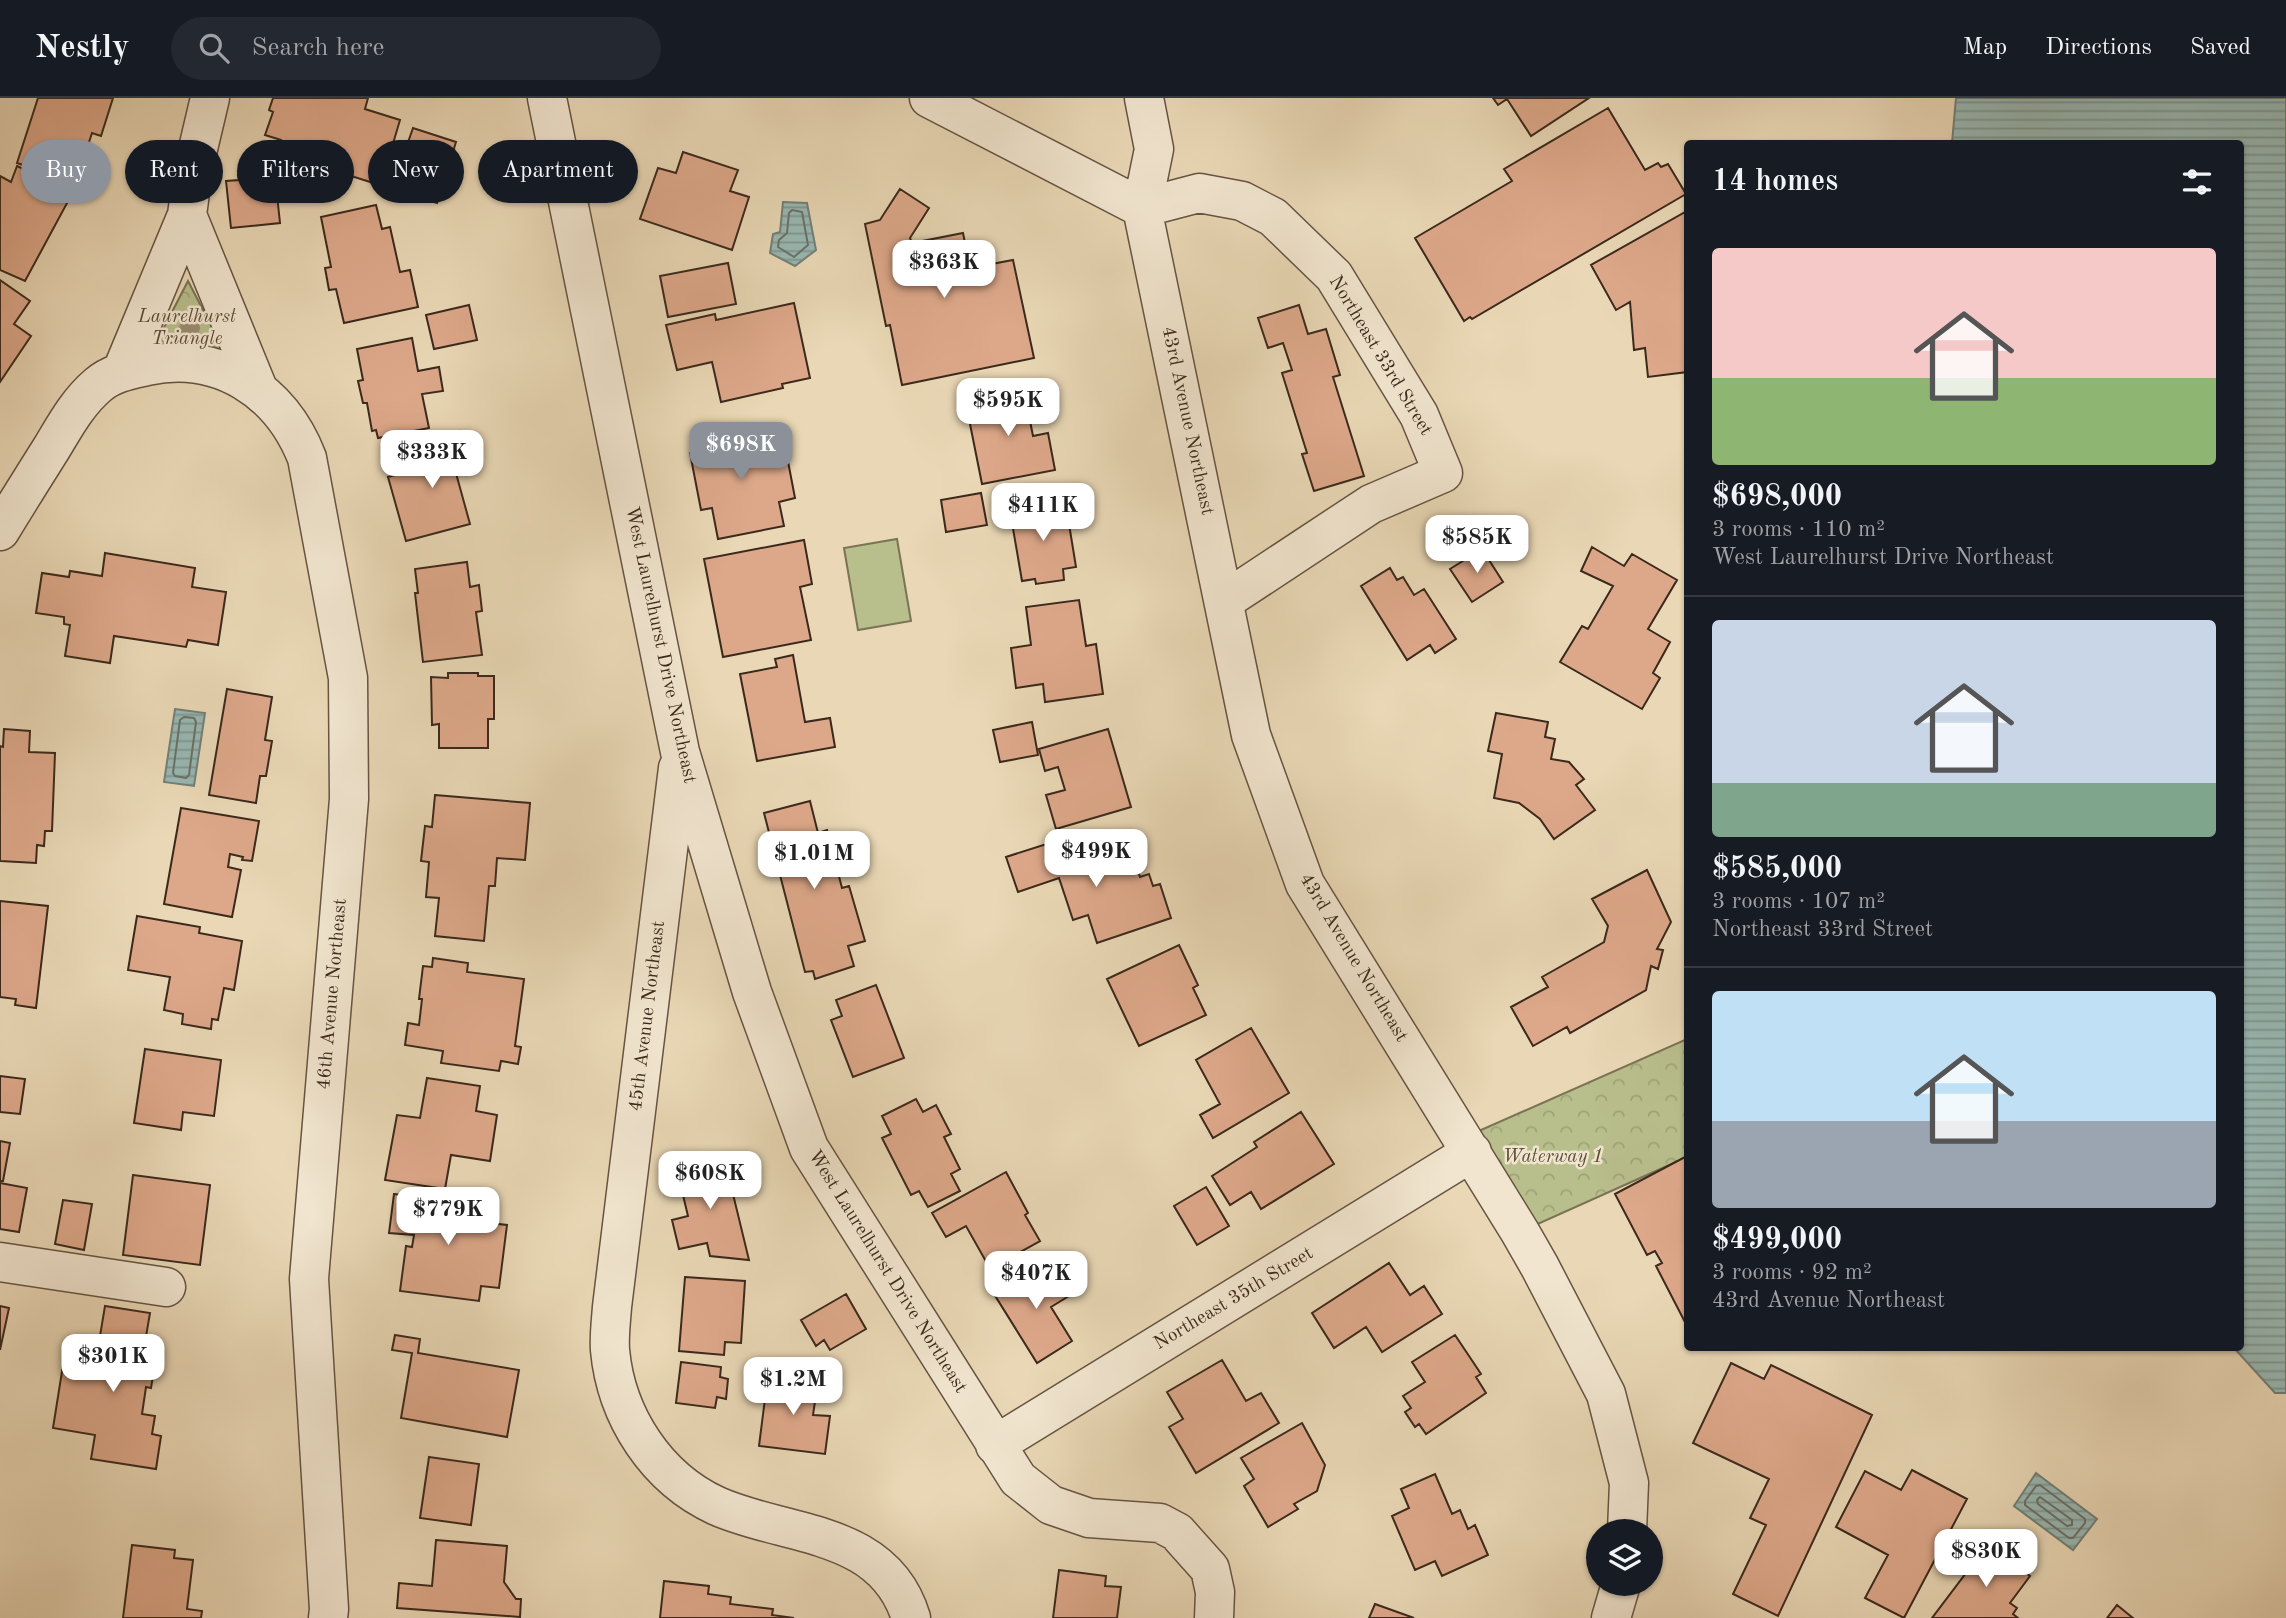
<!DOCTYPE html>
<html lang="en">
<head>
<meta charset="utf-8">
<style>
	body { margin:0; font-family:"Old Standard TT",serif; background:#242831; color:#f1f3f6; height:100vh; display:flex; flex-direction:column; font-size:26px; white-space:nowrap }
	* { box-sizing:border-box; margin:0 }
	p { font-size:23px; color:#9ea1a6 }
	.icon { flex:none; width:38px; height:38px; fill:none; stroke:currentColor; stroke-width:2; stroke-linecap:round; stroke-linejoin:round }
	.map { position:relative; flex:1; overflow:hidden }
	.side { position:absolute; left:1684px; top:42px; width:560px; height:1211px; display:flex; flex-direction:column; background:#171b24; border-radius:7px; box-shadow:0 2px 5px #0004 }
	.side>* { flex:none }
	.guide { position:absolute; left:21px; top:42px; width:665px; height:63px; display:flex; gap:14px }
	.buttons { position:absolute; left:1586px; top:1421px; display:grid; gap:14px }
	.buttons a { display:grid; place-items:center; width:77px; height:77px; border-radius:50%; background:#171b24; box-shadow:0 2px 5px #0004; font-size:35px }
	.price { position:absolute; translate:-50% -60px; padding:0 16px; border-radius:14px; background:#fff; color:#222; font-size:23px; line-height:46px; filter:drop-shadow(0 2px 4px #0008) }
	.price::after { content:''; position:absolute; left:50%; top:42px; width:21px; height:16px; margin-left:-10px; background:inherit; clip-path:polygon(0 0,100% 0,50% 100%) }
	.price.on { background:#8c9099; color:#fff }
	ul { padding:0; list-style:none }
	li { display:grid; align-content:center; gap:14px; height:371px; padding:0 28px }
	li+li { border-top:2px solid #363941 }
	li span { display:grid; place-items:center; height:217px; border-radius:7px; color:#555 }
	li>.icon { margin-inline-start:auto }
	span .icon { width:126px; height:126px; fill:#fffc; stroke-width:1 }
	li b { font-size:30px }
	h2 { display:flex; justify-content:space-between; align-items:center; height:84px; padding:0 28px; font-size:30px }
	.pill { padding:0 24px; border-radius:32px; background:#171b24; box-shadow:0 2px 5px #0004; font-size:24px; line-height:63px }
	.pill.on { background:#8c9099; color:#fff }
	header { display:flex; align-items:center; gap:42px; box-sizing:border-box; height:98px; padding:0 35px; background:#171b24; border-bottom:2px solid #363941 }
	header strong { font-size:33px }
	nav { display:flex; gap:38px; margin-inline-start:auto; font-size:24px }
	.search { width:490px; height:63px; background:#242831; display:flex; align-items:center; gap:18px; box-sizing:border-box; padding:0 24px; border-radius:38px; color:#9ea1a6; font-size:26px }
	.map>svg:first-child { display:block }
</style>
</head>
<body>
<header>
<strong>Nestly</strong>
<div class="search"><svg class="icon" aria-label="search" viewBox="0 0 24 24"><circle cx="10" cy="10" r="6"/><path d="M15 15l6 6"/></svg>Search here</div>
<nav><a>Map</a><a>Directions</a><a>Saved</a></nav>
</header>
<div class="map">
<svg width="2286" height="1520" viewBox="0 0 2286 1520">
	<defs>
		<pattern id="park-crowns" width="20" height="18" patternUnits="userSpaceOnUse" patternTransform="scale(1.75)"><rect width="20" height="18" fill="#b8be8c"/><path d="M2 6a3 3 0 1 1 6 0M12 15a3 3 0 1 1 6 0" fill="none" stroke="#9fa378"/></pattern>
		<pattern id="water-rules" width="6" height="5" patternUnits="userSpaceOnUse" patternTransform="scale(1.75)"><rect width="6" height="5" fill="#98b8b3"/><path d="M0 2.5h6" fill="none" stroke="#7d9691"/></pattern>
	</defs>
	<rect width="100%" height="100%" fill="#e9d7b5"/>
	<filter id="stains"><feTurbulence type="fractalNoise" baseFrequency=".00286" numOctaves="4"/><feColorMatrix values="0 0 0 0 .2 0 0 0 0 .09 0 0 0 0 .02 0 0 0 .5 -.17"/></filter>
	<radialGradient id="worn" r=".72"><stop offset=".6" stop-color="#630" stop-opacity="0"/><stop offset="1" stop-color="#630" stop-opacity=".3"/></radialGradient>
	<path fill="#b8be8c" stroke="#7a7454" stroke-width="2" d="M897,441L911,523L858,532L844,450Z"/>
	<path fill="url(#park-crowns)" stroke="#7a7454" stroke-width="2" d="M188,183L226,256L155,247Z
		M1687,941V1059L1520,1134L1463,1040Z"/>
	<path fill="url(#water-rules)" stroke="#737f77" stroke-width="2" d="M1956,0H2286V1295H2275L2234,1250H2240V46L1952,45Z
		M783,104L807,105L816,152L795,168L770,155L773,136L780,134Z
		M175,611L205,615L194,688L164,684Z
		M2036,1375L2097,1421L2073,1452L2014,1408Z"/>
	<g fill="none" stroke-linecap="round" stroke-linejoin="round">
		<path stroke="#6a7068" stroke-width="2" d="M792,112L802,114L808,147L794,159L778,149L779,142L787,135L789,115Z
			M184,619L194,620L196,624L189,677L186,680L175,678L173,675L180,622Z
			M2040,1387L2085,1421V1425L2073,1440H2069L2025,1407V1403L2036,1388Z
			M2040,1399L2072,1422V1427L2067,1428L2038,1406L2037,1402Z"/>
	</g>
	<path fill="#dda88a" stroke="#3b291c" stroke-width="2" d="M38,0H113L101,38L92,35L76,84L17,65Z
		M273,0H368L365,11L400,22L392,49L405,53L413,30L456,44L437,105L278,55L281,42L265,37L273,14L269,12Z
		M1493,0H1589L1531,38L1507,1L1498,7Z
		M1608,10L1645,72L1658,65L1661,69L1668,66L1686,96L1472,221L1470,219L1464,223L1415,140L1512,83L1504,71Z
		M683,54L738,72L730,93L749,99L732,152L640,121L658,70L676,75Z
		M17,68L73,94L25,183L0,172V78L11,84Z
		M263,74V79L275,78L280,125L231,130L226,83L239,82L238,77Z
		M900,91L929,110L910,140L912,145L963,135L970,170L1013,162L1034,260L902,287L890,227L886,228L865,126L880,122Z
		M376,107L382,131L390,129L400,174L410,172L418,209L344,225L336,191L329,192L325,170L331,169L321,119Z
		M1687,113V274L1648,279L1645,250L1634,252L1630,204L1616,212L1591,167Z
		M728,165L736,206L668,219L660,178Z
		M0,182L30,203L14,226L31,238L0,284Z
		M794,205L810,280L782,286L783,290L721,304L712,264L677,272L666,227L715,216L716,222Z
		M469,207L477,242L434,251L426,217Z
		M1299,207L1308,236L1326,231L1340,277L1333,279L1364,378L1314,393L1302,356L1307,355L1282,275L1292,272L1283,245L1268,250L1258,220Z
		M412,240L418,273L439,269L443,293L422,296L429,330L378,340L376,332L372,333L367,305H363L358,283L363,282L357,251Z
		M1023,287L1033,338L1048,335L1055,372L982,386L967,311L990,307L988,293Z
		M758,327L763,357L786,353L795,400L779,404L784,428L718,441L712,410L701,412L690,355L700,353L697,338Z
		M460,333L468,363L454,368L470,426L406,443L388,379L425,369L418,344Z
		M981,395L987,427L946,434L941,402Z
		M1061,404L1065,427L1069,426L1076,469L1063,471L1064,482L1036,486L1035,481L1022,483L1010,413Z
		M804,442L812,486L800,489L811,542L723,559L704,461Z
		M1592,449L1624,468L1632,456L1677,482L1648,531L1670,544L1653,575L1660,580L1642,611L1560,564L1582,528L1588,531L1613,488L1581,473Z
		M1482,451L1503,484L1472,504L1450,471Z
		M105,455L195,470L192,489L226,494L218,547L188,542L186,549L114,538L110,565L65,558L70,527L64,526V519L36,515L42,475L69,479L70,473L102,478Z
		M467,464L470,489L479,487L482,513L476,514L482,557L423,564L415,495H418L415,471Z
		M1390,470L1397,482L1403,479L1414,497L1424,491L1456,541L1435,555L1430,547L1407,562L1361,488Z
		M1079,502L1086,548L1096,546L1103,596L1045,604L1043,586L1016,590L1011,550L1031,547L1026,509Z
		M793,557L805,624L830,620L835,649L757,663L740,576L777,569L775,561Z
		M448,575H478V578H494V621H488V650H439V626L432,627L431,579L448,580Z
		M227,591L272,599L265,642L272,643L266,678H260L256,705L209,697Z
		M1496,615L1548,624L1545,639L1555,641L1551,661L1569,664L1584,681L1576,687L1595,712L1554,741L1540,721L1519,705L1494,700L1502,656L1488,653Z
		M1032,624L1038,657L1000,664L993,632Z
		M4,631L30,633L29,654L55,655L52,733H45L44,748L37,747L36,765L0,763V648L3,649Z
		M1108,631L1131,709L1056,731L1046,697L1065,692L1058,669L1045,673L1039,651Z
		M435,697L530,705L525,762L497,760L495,788H489L484,843L435,838L439,800L426,799L429,764L421,763L425,728L432,729Z
		M810,703L818,735L827,732L842,790L849,788L865,843L848,848L854,868L815,881L813,873L805,874L764,715Z
		M181,710L259,723L252,763L242,762L243,759L230,756L228,769L241,772L232,819L164,806Z
		M1056,743L1065,770L1130,749L1140,779L1149,776L1153,788L1160,786L1171,820L1097,845L1088,817L1073,822L1059,780L1018,794L1006,759Z
		M1647,772L1671,824L1657,851L1663,852L1658,871L1651,868L1646,892L1570,935L1567,929L1533,948L1511,909L1548,889L1542,879L1604,844L1608,828L1592,801Z
		M0,803L48,808L36,910L15,907L16,901L0,899Z
		M137,818L200,829L199,835L242,843L234,892L224,890L218,922L212,921L211,931L182,926L183,916L164,912L170,879L128,872Z
		M1179,847L1198,887L1193,890L1206,917L1139,948L1107,881Z
		M433,860L468,865L467,874L524,881L515,948L521,949L518,966L501,963L499,973L441,965L443,953L405,947L408,925L419,927L422,901H419L423,868L432,869Z
		M876,887L904,960L853,979L831,922L842,918L836,902Z
		M1251,930L1289,995L1213,1040L1200,1017L1220,1006L1196,962Z
		M145,951L221,962L214,1018L183,1014L181,1032L134,1025Z
		M0,978L25,981L20,1016L0,1014Z
		M427,980L480,988L476,1013L497,1017L490,1063L451,1057L445,1091L385,1082L397,1017L420,1020Z
		M916,1001L923,1014L936,1007L951,1036L944,1039L960,1071L951,1076L960,1093L928,1109L919,1093L911,1097L882,1040L891,1036L882,1018Z
		M1301,1014L1334,1066L1261,1111L1251,1094L1230,1107L1212,1078L1257,1049L1254,1044Z
		M0,1043L10,1045L3,1083H0Z
		M1687,1058V1228L1656,1168L1662,1165L1655,1153L1647,1157L1615,1096Z
		M724,1059L749,1162L710,1158L707,1145L679,1151L672,1122L688,1118L676,1068Z
		M1006,1074L1028,1115L1025,1117L1040,1143L1004,1163L1001,1160L988,1167L966,1128L946,1139L932,1115Z
		M133,1077L210,1087L200,1167L123,1157Z
		M0,1085L27,1090L19,1134L0,1131Z
		M1206,1089L1229,1128L1197,1147L1174,1108Z
		M394,1096L478,1106L482,1114L481,1124L507,1127L499,1190L481,1188L479,1203L400,1193L406,1148L412,1149L414,1137L389,1135Z
		M63,1102L92,1106L84,1152L55,1146Z
		M1046,1163L1069,1198L1051,1209L1072,1243L1037,1265L994,1196Z
		M1389,1165L1410,1197L1424,1188L1442,1216L1382,1254L1366,1229L1334,1250L1312,1215Z
		M685,1179L745,1183L741,1245L725,1244L724,1257L679,1253Z
		M846,1196L866,1231L830,1252L824,1242L816,1248L801,1222Z
		M0,1208L9,1210L0,1252Z
		M105,1208L150,1215L143,1256L156,1259L151,1290L146,1289L142,1316L155,1318L152,1336L161,1338L156,1371L91,1361L95,1337L53,1330L64,1261L88,1265L86,1274L103,1277L105,1264L96,1262Z
		M395,1237L420,1241L418,1255L519,1272L507,1339L401,1320L412,1255L392,1252Z
		M1455,1237L1481,1276L1476,1279L1486,1295L1426,1336L1419,1326L1415,1329L1405,1314L1411,1310L1403,1298L1425,1284L1412,1264Z
		M1222,1262L1246,1303L1261,1295L1279,1325L1196,1375L1169,1329L1183,1321L1167,1294Z
		M681,1264L721,1269L720,1279L728,1281L726,1301L717,1299L715,1310L676,1305Z
		M1731,1265L1764,1281L1771,1267L1872,1317L1778,1518L1733,1496L1766,1427L1750,1420L1769,1381L1693,1345Z
		M768,1277L818,1283L813,1317L830,1318L825,1356L759,1348Z
		M1302,1325L1325,1367L1317,1393L1294,1406L1298,1411L1268,1429L1244,1388L1254,1381L1241,1360Z
		M429,1359L479,1366L471,1427L420,1420Z
		M1912,1372L1967,1401L1904,1520L1865,1500L1888,1457L1836,1429L1865,1373L1901,1392Z
		M1435,1376L1452,1416L1460,1412L1468,1431L1475,1427L1488,1457L1442,1478L1435,1463L1415,1472L1392,1418L1409,1410L1401,1391Z
		M436,1442L507,1448L504,1484L516,1501H521L520,1519L397,1510L399,1485L432,1488Z
		M1988,1446L2030,1478L2010,1505L2017,1510L2013,1516L2018,1520H1932Z
		M132,1447L175,1452L174,1460L193,1462L187,1511L202,1513L201,1520H123Z
		M1059,1472L1106,1478L1105,1488L1121,1489L1117,1520H1053Z
		M664,1483L709,1488L708,1496L731,1499L730,1506L773,1511L772,1517L794,1520H660Z
		M1375,1506L1414,1520H1369Z
		M2117,1507L2133,1520H2107Z"/>
	<g fill="none" stroke-linecap="round" stroke-linejoin="round">
		<defs>
			<path id="minor" d="M547,0L680,654L752,894L809,1050L1018,1381L1051,1407L1089,1420L1160,1425L1177,1434L1210,1471L1215,1494L1214,1520
				M929,0L1142,110L1199,95L1242,103L1273,119L1334,178L1419,317L1443,375L1371,406L1224,503
				M1144,0L1154,51L1142,110L1251,637L1305,786L1520,1134L1540,1169L1606,1296L1629,1385L1627,1433
				M187,117L258,291
				M122,273L187,117L193,72L210,0
				M0,433C17,405 34,378 51,351C65,328 77,305 98,287C112,275 129,272 147,268C219,252 281,293 307,360L348,580L349,701L309,1181L329,1511L328,1520
				M678,670L612,1209C611,1223 609,1238 610,1252C616,1318 656,1380 717,1408C787,1439 884,1431 911,1520
				M0,1164L166,1189
				M995,1347L1472,1054
				M1611,1520L1621,1486"/>
		</defs>
		<use href="#minor" stroke="#665442" stroke-width="41"/>
		<use href="#minor" stroke="#f1e5cf" stroke-width="38"/>
	</g>
	<circle fill="#9a8c70" cx="190" cy="230" r="10"/>
	<g text-anchor="middle" dominant-baseline="central" stroke-width="5" stroke-linejoin="round" paint-order="stroke">
		<g font-size="19" font-style="italic" fill="#5a4e38" stroke="#f1e5cf">
			<text x="187" y="219">Laurelhurst<tspan x="187" dy="22">Triangle</tspan></text>
			<text x="1553" y="1059">Waterway 1</text>
		</g>
		<g font-size="19" fill="#3b291c" stroke="#f1e5cf">
			<text transform="translate(1380 258) rotate(59)">Northeast 33rd Street</text>
			<text transform="translate(1187 323) rotate(78)">43rd Avenue Northeast</text>
			<text transform="translate(660 547) rotate(78)">West Laurelhurst Drive Northeast</text>
			<text transform="translate(1353 860) rotate(59)">43rd Avenue Northeast</text>
			<text transform="translate(333 896) rotate(-85)">46th Avenue Northeast</text>
			<text transform="translate(648 918) rotate(-83)">45th Avenue Northeast</text>
			<text transform="translate(887 1174) rotate(58)">West Laurelhurst Drive Northeast</text>
			<text transform="translate(1234 1201) rotate(-31)">Northeast 35th Street</text>
		</g>
	</g>
	<rect width="100%" height="100%" filter="url(#stains)"/>
	<rect width="100%" height="100%" fill="url(#worn)"/>
</svg>
<div class="buttons">
<a><svg class="icon" aria-label="layers" viewBox="0 0 24 24"><path d="M12 4l9 5-9 5-9-5zM3 14l9 5 9-5"/></svg></a>
</div>
<b class="price" style="left:944px;top:202px">$363K</b>
<b class="price" style="left:1008px;top:340px">$595K</b>
<b class="price on" style="left:741px;top:384px">$698K</b>
<b class="price" style="left:432px;top:392px">$333K</b>
<b class="price" style="left:1043px;top:445px">$411K</b>
<b class="price" style="left:1477px;top:477px">$585K</b>
<b class="price" style="left:1096px;top:791px">$499K</b>
<b class="price" style="left:814px;top:793px">$1.01M</b>
<b class="price" style="left:710px;top:1113px">$608K</b>
<b class="price" style="left:448px;top:1149px">$779K</b>
<b class="price" style="left:1036px;top:1213px">$407K</b>
<b class="price" style="left:113px;top:1296px">$301K</b>
<b class="price" style="left:793px;top:1319px">$1.2M</b>
<b class="price" style="left:1986px;top:1491px">$830K</b>
<div class="guide">
<a class="pill on">Buy</a>
<a class="pill">Rent</a>
<a class="pill">Filters</a>
<a class="pill">New</a>
<a class="pill">Apartment</a>
</div>
<section class="side">
<h2>14 homes<svg class="icon" aria-label="filters" viewBox="0 0 24 24"><path d="M4 7h16M4 17h16"/><circle cx="9" cy="7" r="2"/><circle cx="15" cy="17" r="2"/></svg></h2>
<ul>
<li><span style="background:linear-gradient(#f6c9c9 60%,#8fb573 0)"><svg class="icon" aria-label="home" viewBox="0 0 24 24"><path d="M3 11l9-7 9 7M6 9v11h12V9"/></svg></span><div><b>$698,000</b><p>3 rooms · 110 m²</p><p>West Laurelhurst Drive Northeast</p></div></li>
<li><span style="background:linear-gradient(#c9d6e8 75%,#7fa58c 0)"><svg class="icon" aria-label="home" viewBox="0 0 24 24"><path d="M3 11l9-7 9 7M6 9v11h12V9"/></svg></span><div><b>$585,000</b><p>3 rooms · 107 m²</p><p>Northeast 33rd Street</p></div></li>
<li><span style="background:linear-gradient(#bfe0f5 60%,#9aa5b1 0)"><svg class="icon" aria-label="home" viewBox="0 0 24 24"><path d="M3 11l9-7 9 7M6 9v11h12V9"/></svg></span><div><b>$499,000</b><p>3 rooms · 92 m²</p><p>43rd Avenue Northeast</p></div></li>
</ul>
</section>
</div>
</body>
</html>
